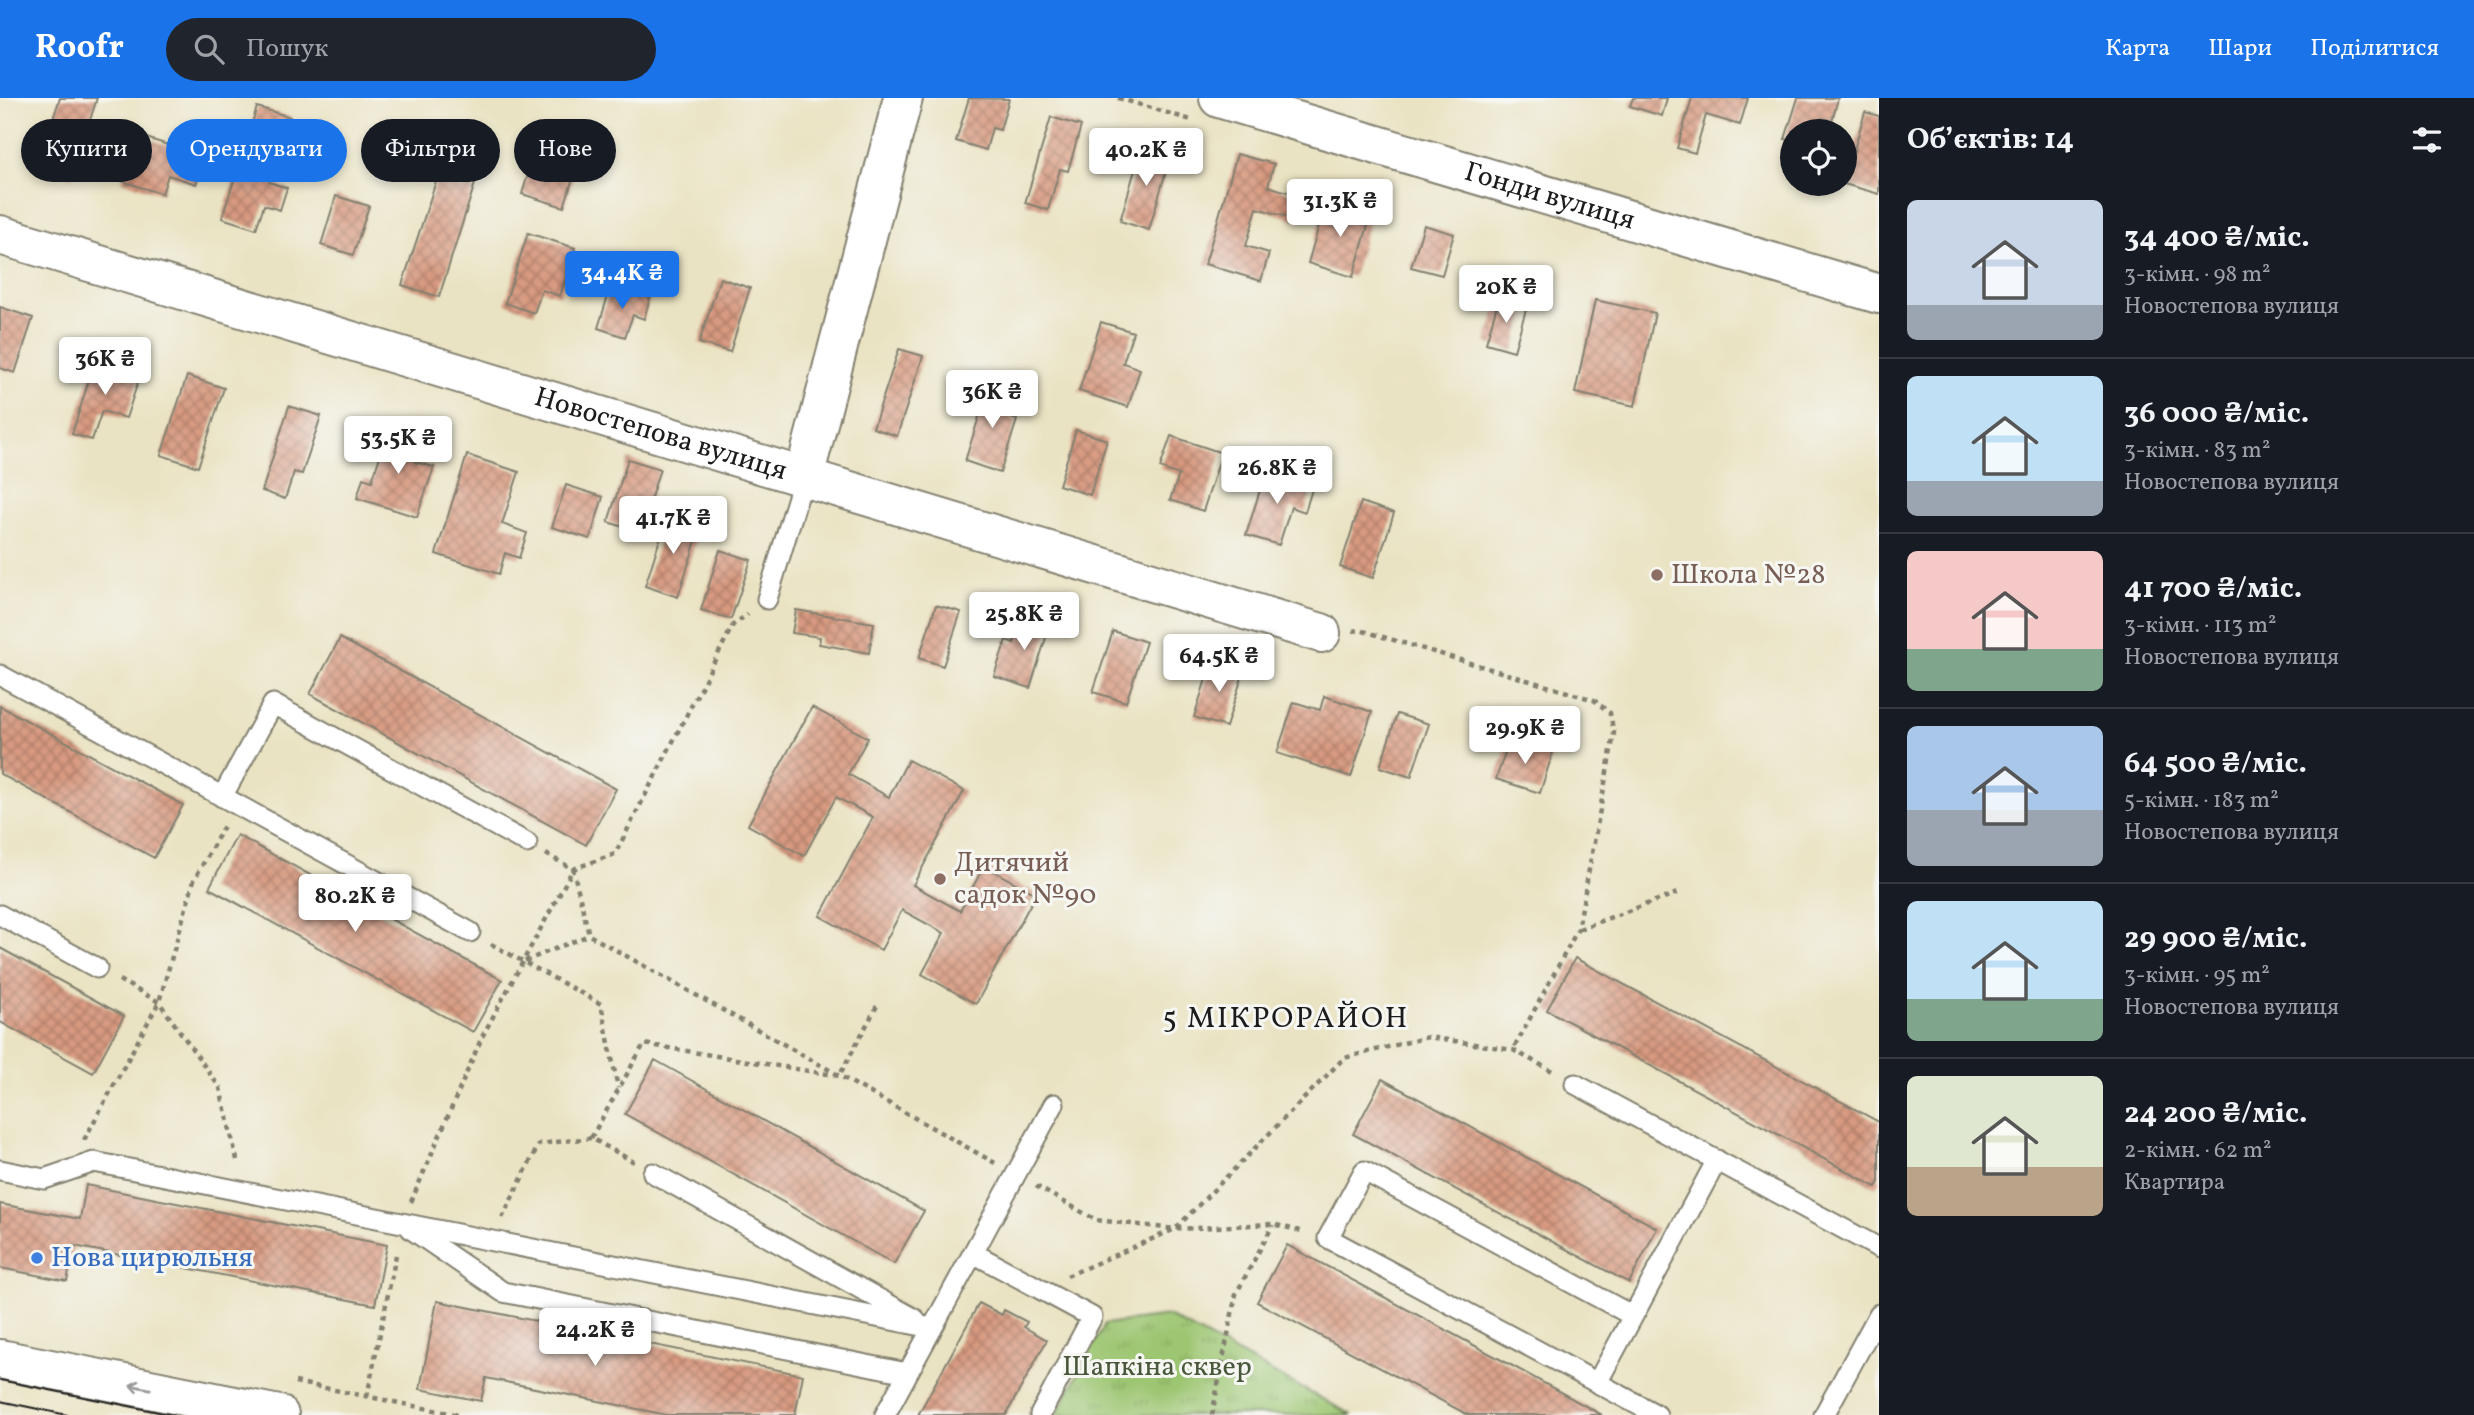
<!DOCTYPE html>
<html lang="uk">
<head>
<meta charset="utf-8">
<style>
	body { margin:0; font-family:Vollkorn,serif; background:#20242c; color:#f1f3f6; height:100vh; display:flex; flex-direction:column; font-size:26px; white-space:nowrap }
	* { box-sizing:border-box; margin:0 }
	p { font-size:23px; color:#9ea1a6 }
	.icon { flex:none; width:38px; height:38px; fill:none; stroke:currentColor; stroke-width:2; stroke-linecap:round; stroke-linejoin:round }
	.map { position:relative; flex:1; overflow:hidden }
	.sheet { display:flex; flex-direction:column; background:#171b24; width:595px }
	.sheet>* { flex:none }
	.banner { position:absolute; left:21px; top:21px; width:665px; height:63px; display:flex; gap:14px }
	.controls { position:absolute; left:1780px; top:21px; display:grid; gap:14px }
	.controls a { display:grid; place-items:center; width:77px; height:77px; border-radius:50%; background:#171b24; box-shadow:0 4px 10px #0003; font-size:35px }
	.price { position:absolute; translate:-50% -60px; padding:0 16px; border-radius:7px; background:#fff; color:#222; font-size:23px; line-height:46px; filter:drop-shadow(0 2px 4px #0008) }
	.price::after { content:''; position:absolute; left:50%; top:42px; width:21px; height:16px; margin-left:-10px; background:inherit; clip-path:polygon(0 0,100% 0,50% 100%) }
	.price.current { background:#1a73e8; color:#fff }
	ul { padding:0; list-style:none }
	li { display:flex; align-items:center; gap:21px; height:175px; padding:0 28px }
	li+li { border-top:2px solid #363941 }
	li span { display:grid; place-items:center; flex:none; width:196px; height:140px; border-radius:10px; color:#555 }
	li>.icon { margin-inline-start:auto }
	span .icon { width:84px; height:84px; fill:#fffc; stroke-width:1 }
	li b { font-size:30px }
	h2 { display:flex; justify-content:space-between; align-items:center; height:84px; padding:0 28px; font-size:30px }
	.pill { padding:0 24px; border-radius:32px; background:#171b24; box-shadow:0 4px 10px #0003; font-size:24px; line-height:63px }
	.pill.current { background:#1a73e8; color:#fff }
	header { display:flex; align-items:center; gap:42px; box-sizing:border-box; height:98px; padding:0 35px; background:#1a73e8; color:#fff }
	header strong { font-size:33px }
	nav { display:flex; gap:38px; margin-inline-start:auto; font-size:24px }
	.search { width:490px; height:63px; background:#20242c; display:flex; align-items:center; gap:18px; box-sizing:border-box; padding:0 24px; border-radius:38px; color:#9ea1a6; font-size:26px }
	main { display:flex; flex:1; min-height:0 }
	.map>svg:first-child { display:block }
</style>
</head>
<body>
<header>
<strong>Roofr</strong>
<div class="search"><svg class="icon" aria-label="search" viewBox="0 0 24 24"><circle cx="10" cy="10" r="6"/><path d="M15 15l6 6"/></svg>Пошук</div>
<nav><a>Карта</a><a>Шари</a><a>Поділитися</a></nav>
</header>
<main>
<div class="map">
<svg width="1879" height="1317" viewBox="0 0 1879 1317">
	<defs>
		<pattern id="park-tufts" width="24" height="20" patternUnits="userSpaceOnUse" patternTransform="scale(1.75)"><rect width="24" height="20" fill="#9dc672"/><path d="M3 7l-1-3M5 7V3M7 7l1-3M15 17l-1-3M17 17v-4M19 17l1-3" fill="none" stroke="#87aa62"/></pattern>
		<pattern id="building-cross-hatch" width="8" height="8" patternUnits="userSpaceOnUse" patternTransform="scale(1.75)"><rect width="8" height="8" fill="#d89a80"/><path d="M0 0l8 8M0 8l8-8" fill="none" stroke="#ae7d68"/></pattern>
	</defs>
	<rect width="100%" height="100%" fill="#f6f6f2"/>
	<filter id="ink" filterUnits="userSpaceOnUse"><feTurbulence type="fractalNoise" baseFrequency=".0143" numOctaves="2"/><feDisplacementMap in="SourceGraphic" scale="14" xChannelSelector="R" yChannelSelector="G"/><feConvolveMatrix kernelMatrix="1 2 1 2 8 2 1 2 1" color-interpolation-filters="sRGB"/></filter>
	<filter id="wash" filterUnits="userSpaceOnUse"><feTurbulence type="fractalNoise" baseFrequency=".00686" numOctaves="4" result="noise"/><feDisplacementMap in="SourceGraphic" scale="28" xChannelSelector="R" yChannelSelector="G"/><feGaussianBlur stdDeviation="1.57" result="paint"/><feColorMatrix in="noise" values="0 0 0 0 0 0 0 0 0 0 0 0 0 0 0 0 0 1.4 0 .05"/><feComposite in="paint" operator="in"/></filter>
	<g filter="url(#wash)">
		<rect width="100%" height="100%" fill="#eae3c3"/>
		<path fill="url(#park-tufts)" stroke="#5c7147" stroke-width="2" d="M1168,1218L1352,1317H1056L1105,1226Z"/>
		<g id="blocks">
			<path fill="url(#building-cross-hatch)" d="M60,0H97L72,79L37,68Z
				M969,0L1009,1L1000,32L992,30L986,52L956,43Z
				M1633,0H1667L1662,18L1630,8Z
				M1692,0H1748L1740,27L1706,17L1695,55L1677,50Z
				M1798,0H1838L1832,23L1822,20L1818,33H1792V43L1785,41Z
				M257,9L290,19L269,84L287,90L280,112L264,107L256,131L222,120Z
				M1865,14L1879,18V96L1844,86Z
				M1051,19L1081,28L1068,73L1060,71L1048,112L1025,105Z
				M137,37L205,59L196,86L168,77L162,96L122,83Z
				M1142,48L1171,56L1149,132L1120,123Z
				M536,50L578,64L564,109L522,96Z
				M1237,56L1274,66L1268,88L1304,99L1297,122L1257,110L1246,148L1269,155L1261,183L1205,166Z
				M441,68L477,79L439,199L402,187Z
				M336,98L369,108L353,157L321,147Z
				M1326,103L1371,117L1353,179L1308,165Z
				M1424,127L1454,136L1442,177L1411,169Z
				M528,135L575,150L560,198L542,192L534,215L505,205Z
				M720,180L750,190L730,254L699,245Z
				M611,188L650,200L644,221L633,217L625,239L598,230Z
				M1499,200L1527,208L1514,253L1486,245Z
				M1595,202L1655,215L1635,308L1575,295Z
				M0,209L33,220L15,275L0,270Z
				M1101,224L1133,234L1123,265L1140,271L1128,309L1079,293Z
				M899,251L923,258L897,338L873,330Z
				M95,263L140,278L126,320L102,313L92,342L72,336Z
				M187,278L224,290L198,369L161,357Z
				M991,281L1012,287L1003,317L1017,322L1000,375L965,363Z
				M289,308L321,318L302,376L294,374L285,401L262,393Z
				M389,330L423,341L415,364L434,369L417,419L357,400L363,380L372,383Z
				M1076,332L1107,342L1090,397L1059,387Z
				M1171,338L1222,355L1203,413L1170,402L1179,377L1160,370Z
				M467,357L519,374L502,426L527,435L519,460L505,455L499,476L436,456Z
				M628,361L660,371L640,434L608,424Z
				M1266,373L1313,388L1305,414L1291,409L1279,447L1246,437Z
				M566,387L603,399L590,441L552,429Z
				M1361,404L1394,415L1373,480L1340,469Z
				M668,416L701,427L678,499L645,488Z
				M720,452L751,462L731,521L701,512Z
				M936,507L961,514L943,568L919,560Z
				M796,512L874,525L869,555L819,546L820,539L792,535Z
				M1023,515L1051,524L1030,590L994,578L1006,542L1014,545Z
				M1113,533L1146,544L1126,604L1093,594Z
				M340,540L616,691L586,747L310,596Z
				M1212,562L1244,573L1226,629L1194,619Z
				M1324,598L1372,614L1351,679L1277,655L1294,604L1320,612Z
				M0,608L183,707L154,760L0,676Z
				M812,609L868,640L848,676L889,699L908,662L964,693L913,787L960,813L984,768L1036,796L976,906L922,876L944,835L902,812L881,852L820,818L873,719L836,699L804,758L748,727Z
				M1397,616L1429,626L1411,679L1380,669Z
				M1510,640L1553,654L1540,695L1496,681Z
				M237,737L502,882L473,934L209,790Z
				M0,850L124,918L93,975L0,924Z
				M1575,860L1879,1024V1084L1876,1089L1547,912Z
				M655,962L924,1113L894,1166L625,1016Z
				M1382,981L1657,1130L1629,1185L1353,1036Z
				M86,1087L387,1147L375,1207L74,1148L67,1183L0,1170V1106L80,1121Z
				M1287,1147L1509,1266L1602,1317H1468L1257,1204Z
				M437,1203L803,1277L795,1317H667L486,1280L481,1303L420,1291Z
				M979,1205L1002,1217L1004,1212L1027,1224L1024,1229L1047,1242L1006,1317H918Z"/>
		</g>
	</g>
	<g filter="url(#ink)">
		<use href="#blocks" fill-opacity="0" stroke="#838070" stroke-width="2"/>
		<g fill="none" stroke-linecap="round" stroke-linejoin="round">
			<defs>
				<path id="lane" d="M767,501L804,379
					M0,577L470,834
					M222,699L273,606L527,745
					M0,817L97,870
					M1575,986L1879,1150
					M0,1072L44,1081L94,1064L932,1230
					M653,1075L915,1221
					M411,1131L503,1194L907,1275
					M973,1155L1092,1219L1040,1317
					M1633,1218L1364,1073L1328,1140L1657,1317
					M1597,1285L1717,1062
					M885,1317L1054,1006
					M1824,1317L1879,1216"/>
				<g id="street">
					<path id="s1" d="M1219,0L1879,196"/>
					<path id="s2" d="M0,137L1321,535"/>
					<path d="M804,379L903,0"/>
				</g>
				<path id="primary" d="M0,1261L279,1317"/>
			</defs>
			<use href="#lane" stroke="#838070" stroke-width="23"/>
			<use href="#street" stroke="#838070" stroke-width="42"/>
			<use href="#primary" stroke="#838070" stroke-width="42"/>
			<path stroke="#838070" stroke-width="4.5" stroke-dasharray="5 5" stroke-linecap="butt" d="M1118,0L1191,22
				M1353,533L1360,532L1594,602L1610,615L1614,636L1578,831L1513,952
				M546,756L573,771L589,837L995,1065
				M1579,831L1680,794
				M491,846L601,906L618,990
				M525,863L589,837
				M119,882L159,904L220,990L238,1066
				M591,1040L644,946L839,978L878,906
				M84,1042L159,904L194,782L224,728
				M1036,1088L1096,1122L1175,1131L1273,1126L1304,1134
				M411,1104L482,939L573,771L615,756L733,527L748,516
				M502,1120L539,1046L591,1040L634,1064
				M1067,1178L1175,1131L1344,960L1428,939L1513,952L1556,975
				M295,1284L459,1317
				M367,1299L397,1152
				M1212,1317L1236,1196L1273,1127"/>
			<use href="#lane" stroke="#fff" stroke-width="19"/>
			<use href="#street" stroke="#fff" stroke-width="38"/>
			<use href="#primary" stroke="#fff" stroke-width="38"/>
			<path stroke="#1c1c1c" stroke-width="2" d="M0,1282L173,1317
				M0,1303L67,1317"/>
		</g>
		<defs><path id="oneway-shaft" d="M-6 0H5M1.5-3L5.5 0L1.5 3" fill="none" stroke-width="1.6" stroke-linecap="round" stroke-linejoin="round" transform="scale(1.75)"/></defs>
		<use stroke="#999" href="#oneway-shaft" transform="translate(140 1289) rotate(-169)"/>
	</g>
	<g fill="#8d6e63" stroke="#f6f6f2" stroke-width="2.5">
		<circle cx="1657" cy="477" r="7"/>
		<circle cx="940" cy="781" r="7"/>
	</g>
	<circle fill="#3f7fe0" stroke="#f6f6f2" stroke-width="2.5" cx="37" cy="1160" r="7"/>
	<g text-anchor="middle" dominant-baseline="central" stroke-width="6" stroke-linejoin="round" paint-order="stroke">
		<g font-size="28" fill="#1c1c1c" stroke="#f6f6f2">
			<text stroke="none"><textPath href="#s1" startOffset="345">Гонди вулиця</textPath></text>
			<text stroke="none"><textPath href="#s2" startOffset="690">Новостепова вулиця</textPath></text>
		</g>
		<g font-size="28" fill="#785e54" stroke="#f6f6f2" text-anchor="start">
			<text x="1671" y="477">Школа №28</text>
			<text x="954" y="765">Дитячий<tspan x="954" dy="32">садок №90</tspan></text>
		</g>
		<g font-size="28" fill="#366cbe" stroke="#f6f6f2" text-anchor="start">
			<text x="51" y="1160">Нова цирюльня</text>
		</g>
		<g font-size="28" fill="#49583a" stroke="#f6f6f2">
			<text x="1157" y="1269">Шапкіна сквер</text>
		</g>
		<g font-size="30" letter-spacing="2" fill="#1c1c1c" stroke="#f6f6f2">
			<text x="1286" y="921">5 МІКРОРАЙОН</text>
		</g>
	</g>
</svg>
<div class="controls">
<a><svg class="icon" aria-label="locate" viewBox="0 0 24 24"><circle cx="12" cy="12" r="6"/><path d="M12 2v4M12 18v4M2 12h4M18 12h4"/></svg></a>
</div>
<b class="price" style="left:1146px;top:90px">40.2K ₴</b>
<b class="price" style="left:1340px;top:141px">31.3K ₴</b>
<b class="price current" style="left:622px;top:213px">34.4K ₴</b>
<b class="price" style="left:1506px;top:227px">20K ₴</b>
<b class="price" style="left:105px;top:299px">36K ₴</b>
<b class="price" style="left:992px;top:332px">36K ₴</b>
<b class="price" style="left:398px;top:378px">53.5K ₴</b>
<b class="price" style="left:1277px;top:408px">26.8K ₴</b>
<b class="price" style="left:673px;top:458px">41.7K ₴</b>
<b class="price" style="left:1024px;top:554px">25.8K ₴</b>
<b class="price" style="left:1219px;top:596px">64.5K ₴</b>
<b class="price" style="left:1525px;top:668px">29.9K ₴</b>
<b class="price" style="left:355px;top:836px">80.2K ₴</b>
<b class="price" style="left:595px;top:1270px">24.2K ₴</b>
<div class="banner">
<a class="pill">Купити</a>
<a class="pill current">Орендувати</a>
<a class="pill">Фільтри</a>
<a class="pill">Нове</a>
</div>
</div>
<section class="sheet">
<h2>Об’єктів: 14<svg class="icon" aria-label="filters" viewBox="0 0 24 24"><path d="M4 7h16M4 17h16"/><circle cx="9" cy="7" r="2"/><circle cx="15" cy="17" r="2"/></svg></h2>
<ul>
<li><span style="background:linear-gradient(#c9d6e8 75%,#9aa5b1 0)"><svg class="icon" aria-label="home" viewBox="0 0 24 24"><path d="M3 11l9-7 9 7M6 9v11h12V9"/></svg></span><div><b>34 400 ₴/міс.</b><p>3-кімн. · 98 m²</p><p>Новостепова вулиця</p></div></li>
<li><span style="background:linear-gradient(#bfe0f5 75%,#9aa5b1 0)"><svg class="icon" aria-label="home" viewBox="0 0 24 24"><path d="M3 11l9-7 9 7M6 9v11h12V9"/></svg></span><div><b>36 000 ₴/міс.</b><p>3-кімн. · 83 m²</p><p>Новостепова вулиця</p></div></li>
<li><span style="background:linear-gradient(#f6c9c9 70%,#7fa58c 0)"><svg class="icon" aria-label="home" viewBox="0 0 24 24"><path d="M3 11l9-7 9 7M6 9v11h12V9"/></svg></span><div><b>41 700 ₴/міс.</b><p>3-кімн. · 113 m²</p><p>Новостепова вулиця</p></div></li>
<li><span style="background:linear-gradient(#a9c7e8 60%,#9aa5b1 0)"><svg class="icon" aria-label="home" viewBox="0 0 24 24"><path d="M3 11l9-7 9 7M6 9v11h12V9"/></svg></span><div><b>64 500 ₴/міс.</b><p>5-кімн. · 183 m²</p><p>Новостепова вулиця</p></div></li>
<li><span style="background:linear-gradient(#bfe0f5 70%,#7fa58c 0)"><svg class="icon" aria-label="home" viewBox="0 0 24 24"><path d="M3 11l9-7 9 7M6 9v11h12V9"/></svg></span><div><b>29 900 ₴/міс.</b><p>3-кімн. · 95 m²</p><p>Новостепова вулиця</p></div></li>
<li><span style="background:linear-gradient(#dfe7d0 65%,#b9a48a 0)"><svg class="icon" aria-label="home" viewBox="0 0 24 24"><path d="M3 11l9-7 9 7M6 9v11h12V9"/></svg></span><div><b>24 200 ₴/міс.</b><p>2-кімн. · 62 m²</p><p>Квартира</p></div></li>
</ul>
</section>
</main>
</body>
</html>
